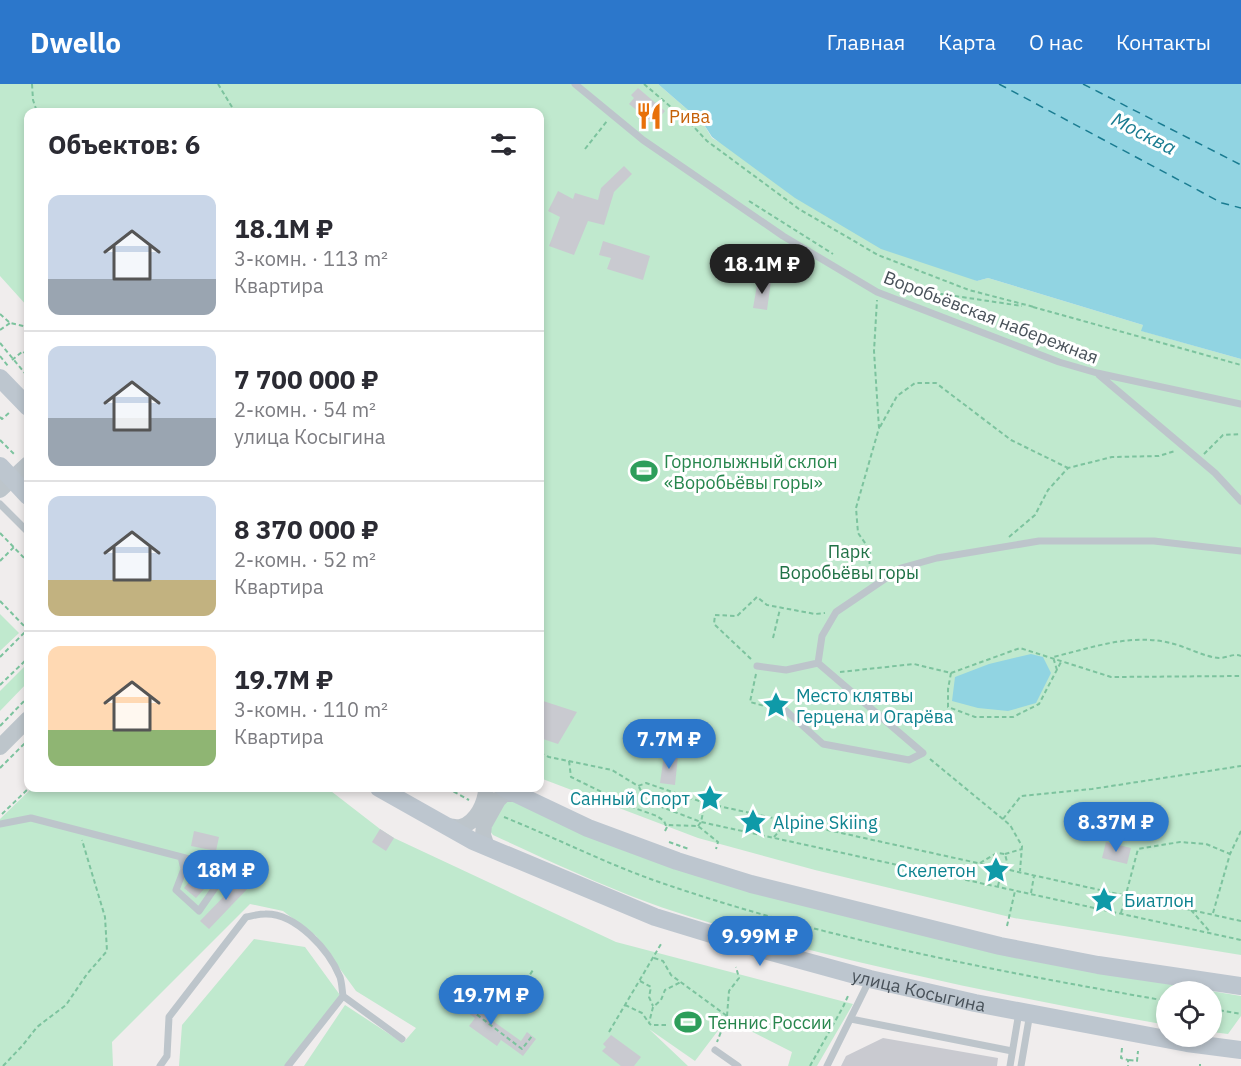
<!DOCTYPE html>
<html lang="ru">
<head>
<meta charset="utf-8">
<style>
	body { margin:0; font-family:"IBM Plex Sans",sans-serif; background:#f7f7f7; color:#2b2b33; height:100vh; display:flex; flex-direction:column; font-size:22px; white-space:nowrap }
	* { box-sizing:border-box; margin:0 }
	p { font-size:20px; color:#7c7c81 }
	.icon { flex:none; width:33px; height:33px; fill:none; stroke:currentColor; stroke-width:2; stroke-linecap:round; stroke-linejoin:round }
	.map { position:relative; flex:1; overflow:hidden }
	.sheet { position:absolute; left:24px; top:24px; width:520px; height:684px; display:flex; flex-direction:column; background:#fff; border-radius:12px; box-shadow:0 3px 9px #0003 }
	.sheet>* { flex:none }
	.tools { position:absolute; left:1156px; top:897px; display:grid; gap:12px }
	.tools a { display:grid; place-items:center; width:66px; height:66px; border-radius:50%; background:#fff; box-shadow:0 3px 9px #0003; font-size:30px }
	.price { position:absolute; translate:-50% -51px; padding:0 14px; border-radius:21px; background:#2c77cb; color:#fff; font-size:20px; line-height:39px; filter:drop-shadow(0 2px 3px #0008) }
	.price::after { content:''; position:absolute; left:50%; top:36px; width:18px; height:14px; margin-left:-9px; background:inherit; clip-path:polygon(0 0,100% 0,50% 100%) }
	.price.on { background:#222; color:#fff }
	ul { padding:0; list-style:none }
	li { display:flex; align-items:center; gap:18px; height:150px; padding:0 24px }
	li+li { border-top:2px solid #e1e1e2 }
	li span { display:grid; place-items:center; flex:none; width:168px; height:120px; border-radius:12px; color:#555 }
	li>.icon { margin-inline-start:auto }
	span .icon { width:72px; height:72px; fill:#fffc; stroke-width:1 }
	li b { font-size:26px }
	h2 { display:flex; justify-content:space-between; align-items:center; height:72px; padding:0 24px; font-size:26px }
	header { display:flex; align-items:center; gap:36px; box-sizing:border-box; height:84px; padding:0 30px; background:#2c77cb; color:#fff }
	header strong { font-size:28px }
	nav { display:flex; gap:33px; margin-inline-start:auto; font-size:21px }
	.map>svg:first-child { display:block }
</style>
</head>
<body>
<header>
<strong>Dwello</strong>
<nav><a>Главная</a><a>Карта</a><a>О нас</a><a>Контакты</a></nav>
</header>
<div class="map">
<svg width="1241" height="982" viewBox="0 0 1241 982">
	<rect width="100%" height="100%" fill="#f0eded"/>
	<path fill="#c0e9ce" d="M0,0H658L703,39L712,54L977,197L988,194L1143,241L1142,247L1241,275V871L1014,834L815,786L698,754L540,694V28H28V223L0,192Z
		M0,530L19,549L0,567Z
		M28,579V598L0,627V607Z
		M32,704H327L380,745L394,754L616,858L853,920L817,982H788L792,968L723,933L726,936L695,977L649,945L688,982H304L345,921L403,959L416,944L356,907L316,852L283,827L250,820L112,958L113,982H0V735Z
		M503,713L578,747L1097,888L1241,912V932L1228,950L1212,948V908H1167V941C1042,919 918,894 794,862C745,848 695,836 647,818C594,798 543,774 493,751L490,747Z
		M254,855L305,863L340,911L286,982H179L182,941Z"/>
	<path fill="#91d4e2" d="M658,0H1241V275L1141,247L1143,241L988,194L977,197L881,165L795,114L712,53L703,39Z
		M1031,570L1043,573L1051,589L1036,619L1008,627L978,624L952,617L955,593L989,580Z"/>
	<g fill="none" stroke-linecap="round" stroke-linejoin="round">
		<path stroke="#1a7c91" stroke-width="1.5" stroke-dasharray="8 6" stroke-linecap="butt" d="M999,0L1222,119L1241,124
			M1083,0L1241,81"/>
	</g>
	<path fill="#c9cad0" d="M638,4L665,27L659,34L655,31L650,37L629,20L634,14L631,11Z
		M624,82L632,90L614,108L604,141L588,137L574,171L549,162L560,133L548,127L558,107L573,115L575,109L598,116L601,104Z
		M603,157L650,172L643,196L607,185L611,174L599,171Z
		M758,195L771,197L767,226L753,224Z
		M540,616L577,628L558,660L540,654Z
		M664,671L678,672L675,701L660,699Z
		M380,745L394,754L386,767L372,758Z
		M194,747L219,753L216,767L191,762Z
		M1106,758L1131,764L1127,780L1102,774Z
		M200,784L213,795L196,814L184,804Z
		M230,792L241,798L245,794L251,801L209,845L200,837L230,806L224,800Z
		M464,902L472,908L465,917L521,957L527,948L536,955L523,972L501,956L497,962L469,942L475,934L447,913L451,907L458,912Z
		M611,951L641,973L634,982H621L602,967L606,963L603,960Z
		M883,954L998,974L997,982H841L846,972Z"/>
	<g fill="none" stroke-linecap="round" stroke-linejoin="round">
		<path stroke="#7cc39e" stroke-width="2" stroke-dasharray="4.5 3" stroke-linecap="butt" d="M32,0L33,16L37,28
			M218,0L235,28
			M644,0L692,41L707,57L799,125L878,171L969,206L1034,223
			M585,65L607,37
			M749,117L833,170
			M888,202L1022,222
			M1033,223L1241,281
			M0,230L10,239L28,243
			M0,246L10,239
			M0,259L28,293
			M0,272L8,282
			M12,276L23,267L28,273
			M0,333L2,335L11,327
			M880,343L897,312L915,299H936L1011,356L1068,384
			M0,356L14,370
			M1204,370L1223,351L1241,350
			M0,449L28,478
			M1009,453L1035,431L1048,406L1068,384L1112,373L1159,372L1175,367
			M0,477L14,463
			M869,495L870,466L858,449L856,424L879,344L874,267L877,216
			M0,517L28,546
			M773,554L780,525
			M0,573L28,545
			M751,575L714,540L715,531L737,532L757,513L767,521L815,530L825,529
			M1057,586L1053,573C1091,564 1131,549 1170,559C1185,562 1204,573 1219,574C1227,574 1233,569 1241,572
			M840,588L914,580L951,589L1020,564L1111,593L1241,592
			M951,589L948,605V623L975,633H1013L1039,620L1062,576
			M756,590L750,618L775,625
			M0,601L28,574
			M0,642L28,613
			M540,669L549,673L612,686L638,702L646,699L705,719L1241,837
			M930,675L1010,741L1022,762L1020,787
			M569,677L571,693L637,725L657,732L664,737L667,744
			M0,684L28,656
			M639,703L646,717L701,738L1241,856
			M447,704L469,716
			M2,730L29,704
			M504,733C556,754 607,780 659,798C824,855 996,887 1167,917
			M1003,735L1021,712L1092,705L1241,682
			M698,742L701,738L705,719
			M665,747L668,741L698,742L718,758L716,765
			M774,753L788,737
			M669,758L689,765
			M1005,770L1022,765
			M980,779L997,769L1005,770L1009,786
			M998,802L1002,785
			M1031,809L1034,792
			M1191,826L1210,848
			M1121,829L1138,765L1180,758L1206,760L1230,770
			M1213,829L1230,770L1241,747
			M1007,842L1015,807
			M654,874L663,877L671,891L727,932L717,958
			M640,897L651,903L649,913L653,922
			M522,903L533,886
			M468,905L459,917L522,965L532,952
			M625,921L642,929L649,939
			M1212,925L1241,930
			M727,932L729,907L739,894L736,883
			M666,941H651L649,939L653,923L661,916L665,906L681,898
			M609,948L661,860
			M1122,964L1121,974L1128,976V982
			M1129,976L1137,977L1138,967
			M3,982L23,961L37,943L66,921L87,890L107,867L105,833L82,756
			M810,982L843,923L848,912
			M1200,982V980"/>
		<path stroke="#bdc5cb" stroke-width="7" d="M575,0L643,56L783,152L877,208L1059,278L1097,289L1241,320
			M1099,291L1215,389L1241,417
			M0,420L28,448
			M757,582L786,586L818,579
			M784,625L823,660L909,676L923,669L818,579L822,552L836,528L901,484L937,474L1039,457H1154L1241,467
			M0,740L31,734L228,785L199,827L176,806L184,785L181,773
			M343,912L402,955
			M851,935L1012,967
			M715,966L738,982
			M160,982L167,972L169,933L246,833C252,832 259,830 265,830C296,829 329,866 340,893C342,899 342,906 343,912L288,982
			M827,982L869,897
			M1010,982L1019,928
			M1021,982L1030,929"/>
		<path stroke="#bdc5cb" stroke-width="16" d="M0,406L28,380
			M0,663L28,635
			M446,742C451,742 457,744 461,743C477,738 486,718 486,704
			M487,763L483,751L484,741L498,716L504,710H517"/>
		<g stroke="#bdc6cf" stroke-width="18">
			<path d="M0,294L28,323"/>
			<path d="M0,382L28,412"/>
			<path id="s1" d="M379,704L473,757L655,833L760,865L870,895L975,919L1187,959L1241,966"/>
			<path d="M504,704L588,744L677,777L751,800L1000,862L1098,881L1241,902"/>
		</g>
	</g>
	<defs>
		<symbol id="restaurant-bare" viewBox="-9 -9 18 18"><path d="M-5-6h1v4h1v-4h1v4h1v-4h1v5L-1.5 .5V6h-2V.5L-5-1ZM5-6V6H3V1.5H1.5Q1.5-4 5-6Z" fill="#e8710a" stroke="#fff" stroke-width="2.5" paint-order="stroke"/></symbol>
		<symbol id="stadium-bare" viewBox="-9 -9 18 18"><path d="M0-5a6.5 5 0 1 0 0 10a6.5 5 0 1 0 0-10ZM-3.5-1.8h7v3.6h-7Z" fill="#2e9e5b" stroke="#fff" stroke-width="2.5" paint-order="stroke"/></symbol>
		<symbol id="sight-bare" viewBox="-9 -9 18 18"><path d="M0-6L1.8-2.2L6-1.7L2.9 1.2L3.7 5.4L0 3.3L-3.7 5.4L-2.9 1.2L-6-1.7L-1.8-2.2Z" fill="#0f9aa8" stroke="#fff" stroke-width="2.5" paint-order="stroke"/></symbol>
	</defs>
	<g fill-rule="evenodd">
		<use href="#restaurant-bare" x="630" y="13" width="38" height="38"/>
		<use href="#stadium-bare" x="625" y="368" width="38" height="38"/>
		<use href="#sight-bare" x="757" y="602" width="38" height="38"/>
		<use href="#sight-bare" x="691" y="695" width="38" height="38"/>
		<use href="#sight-bare" x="734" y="719" width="38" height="38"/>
		<use href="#sight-bare" x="977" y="767" width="38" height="38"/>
		<use href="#sight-bare" x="1085" y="797" width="38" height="38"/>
		<use href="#stadium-bare" x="669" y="919" width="38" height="38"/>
	</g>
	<g text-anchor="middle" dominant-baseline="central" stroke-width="6" stroke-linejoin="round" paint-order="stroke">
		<g font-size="18" fill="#c56008" stroke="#fff" text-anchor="start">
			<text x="669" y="32">Рива</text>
		</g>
		<g font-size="18" fill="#485159" stroke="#fff">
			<text transform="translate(991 233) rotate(21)">Воробьёвская набережная</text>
			<text stroke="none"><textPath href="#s1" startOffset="579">улица Косыгина</textPath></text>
		</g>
		<g font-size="18" fill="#27864d" stroke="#fff" text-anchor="start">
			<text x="664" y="377">Горнолыжный склон<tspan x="664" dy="21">«Воробьёвы горы»</tspan></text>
			<text x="708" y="938">Теннис России</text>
		</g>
		<g font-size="18" fill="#207246" stroke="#fff">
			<text x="849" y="467">Парк<tspan x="849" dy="21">Воробьёвы горы</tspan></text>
		</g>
		<g font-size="18" fill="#0d838f" stroke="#fff" text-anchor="start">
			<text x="796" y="611">Место клятвы<tspan x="796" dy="21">Герцена и Огарёва</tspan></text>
			<text x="690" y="714" text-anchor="end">Санный Спорт</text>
			<text x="773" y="738">Alpine Skiing</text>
			<text x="976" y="786" text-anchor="end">Скелетон</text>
			<text x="1124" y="816">Биатлон</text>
		</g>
		<g font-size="20" font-style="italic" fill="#1a7c91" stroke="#fff">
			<text transform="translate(1144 49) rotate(27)">Москва</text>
		</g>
	</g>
</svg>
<div class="tools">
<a><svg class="icon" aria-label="locate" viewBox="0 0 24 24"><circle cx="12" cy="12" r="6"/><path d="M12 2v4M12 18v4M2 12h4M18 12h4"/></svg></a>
</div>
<b class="price on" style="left:762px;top:211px">18.1M ₽</b>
<b class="price" style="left:669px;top:686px">7.7M ₽</b>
<b class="price" style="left:1116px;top:769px">8.37M ₽</b>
<b class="price" style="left:226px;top:817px">18M ₽</b>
<b class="price" style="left:760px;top:883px">9.99M ₽</b>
<b class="price" style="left:491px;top:942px">19.7M ₽</b>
<section class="sheet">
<h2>Объектов: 6<svg class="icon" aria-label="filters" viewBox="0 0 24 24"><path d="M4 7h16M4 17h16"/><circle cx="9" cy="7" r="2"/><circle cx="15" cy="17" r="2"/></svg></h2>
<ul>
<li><span style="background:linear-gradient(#c9d6e8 70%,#9aa5b1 0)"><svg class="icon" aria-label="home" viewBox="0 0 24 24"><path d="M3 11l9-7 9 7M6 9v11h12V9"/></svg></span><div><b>18.1M ₽</b><p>3-комн. · 113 m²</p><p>Квартира</p></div></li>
<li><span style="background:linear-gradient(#c9d6e8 60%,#9aa5b1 0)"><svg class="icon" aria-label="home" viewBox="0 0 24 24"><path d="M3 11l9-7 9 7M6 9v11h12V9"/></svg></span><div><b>7 700 000 ₽</b><p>2-комн. · 54 m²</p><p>улица Косыгина</p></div></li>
<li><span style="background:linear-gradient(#c9d6e8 70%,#c2b280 0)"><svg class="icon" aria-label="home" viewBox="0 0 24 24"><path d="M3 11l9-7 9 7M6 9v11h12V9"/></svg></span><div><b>8 370 000 ₽</b><p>2-комн. · 52 m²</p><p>Квартира</p></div></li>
<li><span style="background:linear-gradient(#ffd9b3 70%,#8fb573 0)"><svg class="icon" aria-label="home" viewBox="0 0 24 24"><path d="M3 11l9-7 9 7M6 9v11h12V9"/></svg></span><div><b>19.7M ₽</b><p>3-комн. · 110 m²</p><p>Квартира</p></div></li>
</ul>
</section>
</div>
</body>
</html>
